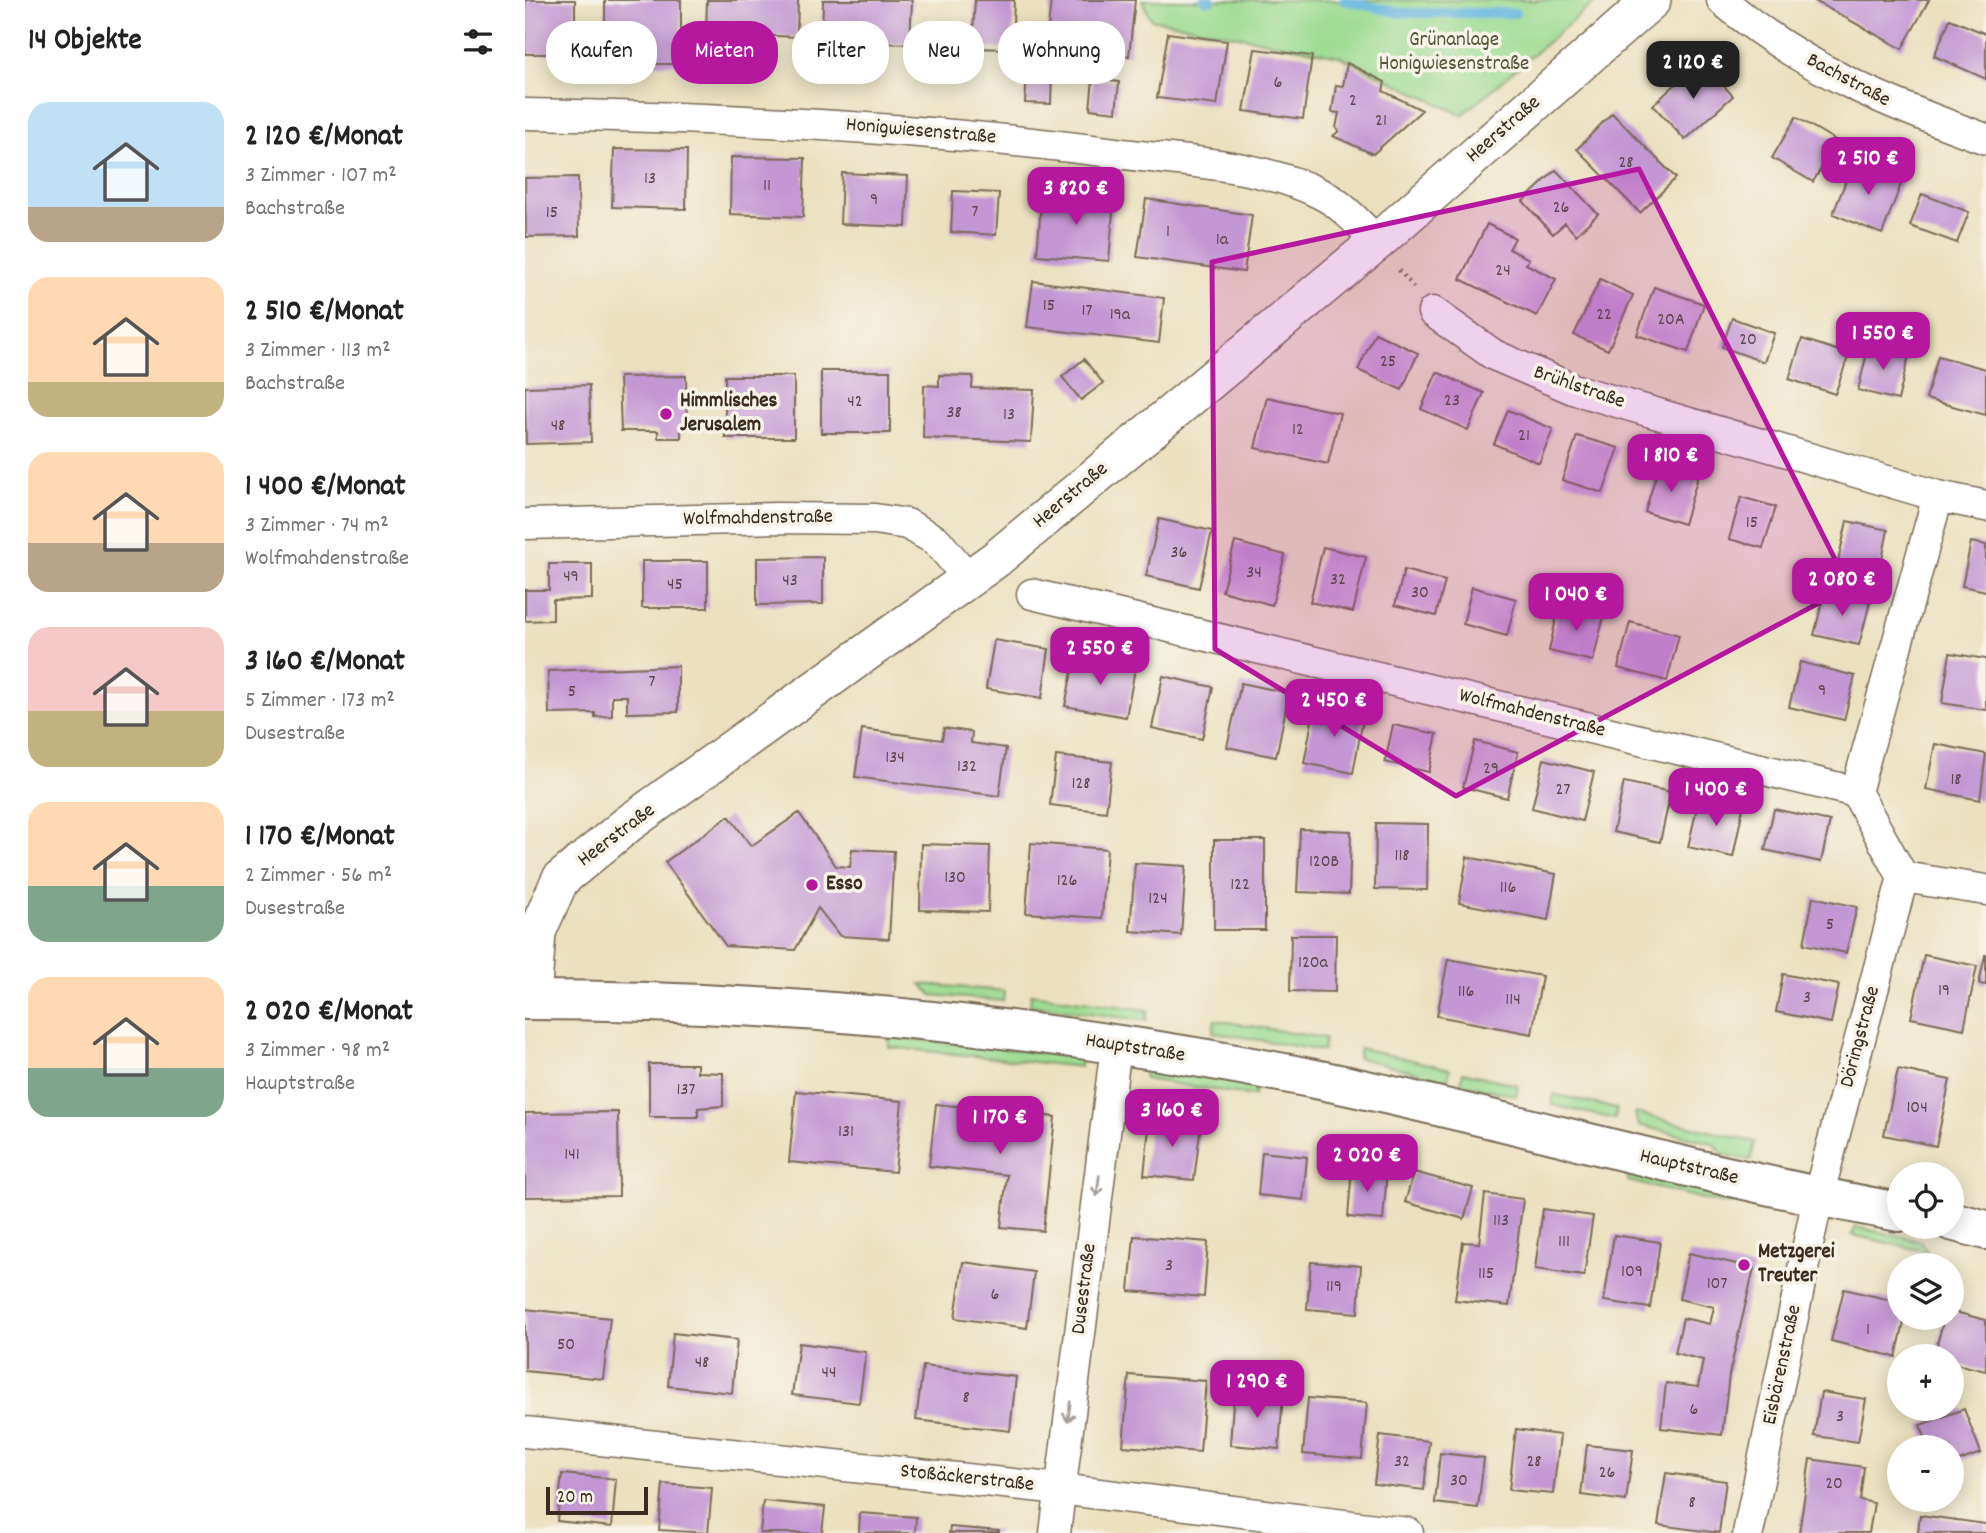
<!DOCTYPE html>
<html lang="de">
<head>
<meta charset="utf-8">
<style>
	body { margin:0; font-family:Dekko,sans-serif; background:#f6f6f6; color:#222; height:100vh; display:flex; flex-direction:column; font-size:26px; white-space:nowrap }
	* { box-sizing:border-box; margin:0 }
	p { font-size:23px; color:#767676 }
	.icon { flex:none; width:38px; height:38px; fill:none; stroke:currentColor; stroke-width:2; stroke-linecap:round; stroke-linejoin:round }
	.map { position:relative; flex:1; overflow:hidden }
	.panel { display:flex; flex-direction:column; background:#fff; width:525px }
	.panel>* { flex:none }
	.top-card { position:absolute; left:21px; top:21px; width:665px; height:63px; display:flex; gap:14px }
	.tools { position:absolute; left:1362px; top:1162px; display:grid; gap:14px }
	.tools a { display:grid; place-items:center; width:77px; height:77px; border-radius:50%; background:#fff; box-shadow:0 4px 18px #0003; font-size:35px }
	.scale { position:absolute; left:21px; bottom:18px; width:102px; box-sizing:border-box; padding-left:7px; border:4px solid #3b2a1e; border-top:0; font-size:19px; line-height:24px; white-space:nowrap; color:#3b2a1e; -webkit-text-stroke:5px #f7f3e8; paint-order:stroke }
	.price { position:absolute; translate:-50% -60px; padding:0 16px; border-radius:14px; background:#b5179e; color:#fff; font-size:23px; line-height:46px; filter:drop-shadow(0 2px 4px #0008) }
	.price::after { content:''; position:absolute; left:50%; top:42px; width:21px; height:16px; margin-left:-10px; background:inherit; clip-path:polygon(0 0,100% 0,50% 100%) }
	.price.selected { background:#222; color:#fff }
	ul { padding:0; list-style:none }
	li { display:flex; align-items:center; gap:21px; height:175px; padding:0 28px }
	li span { display:grid; place-items:center; flex:none; width:196px; height:140px; border-radius:21px; color:#555 }
	li>.icon { margin-inline-start:auto }
	span .icon { width:84px; height:84px; fill:#fffc; stroke-width:1 }
	li b { font-size:30px }
	h2 { display:flex; justify-content:space-between; align-items:center; height:84px; padding:0 28px; font-size:30px }
	.chip { padding:0 24px; border-radius:28px; background:#fff; box-shadow:0 4px 18px #0003; font-size:24px; line-height:63px }
	.chip.selected { background:#b5179e; color:#fff }
	main { display:flex; flex:1; min-height:0 }
	.map>svg:first-child { display:block }
</style>
</head>
<body>
<main>
<section class="panel">
<h2>14 Objekte<svg class="icon" aria-label="filters" viewBox="0 0 24 24"><path d="M4 7h16M4 17h16"/><circle cx="9" cy="7" r="2"/><circle cx="15" cy="17" r="2"/></svg></h2>
<ul>
<li><span style="background:linear-gradient(#bfe0f5 75%,#b9a48a 0)"><svg class="icon" aria-label="home" viewBox="0 0 24 24"><path d="M3 11l9-7 9 7M6 9v11h12V9"/></svg></span><div><b>2 120 €/Monat</b><p>3 Zimmer · 107 m²</p><p>Bachstraße</p></div></li>
<li><span style="background:linear-gradient(#ffd9b3 75%,#c2b280 0)"><svg class="icon" aria-label="home" viewBox="0 0 24 24"><path d="M3 11l9-7 9 7M6 9v11h12V9"/></svg></span><div><b>2 510 €/Monat</b><p>3 Zimmer · 113 m²</p><p>Bachstraße</p></div></li>
<li><span style="background:linear-gradient(#ffd9b3 65%,#b9a48a 0)"><svg class="icon" aria-label="home" viewBox="0 0 24 24"><path d="M3 11l9-7 9 7M6 9v11h12V9"/></svg></span><div><b>1 400 €/Monat</b><p>3 Zimmer · 74 m²</p><p>Wolfmahdenstraße</p></div></li>
<li><span style="background:linear-gradient(#f6c9c9 60%,#c2b280 0)"><svg class="icon" aria-label="home" viewBox="0 0 24 24"><path d="M3 11l9-7 9 7M6 9v11h12V9"/></svg></span><div><b>3 160 €/Monat</b><p>5 Zimmer · 173 m²</p><p>Dusestraße</p></div></li>
<li><span style="background:linear-gradient(#ffd9b3 60%,#7fa58c 0)"><svg class="icon" aria-label="home" viewBox="0 0 24 24"><path d="M3 11l9-7 9 7M6 9v11h12V9"/></svg></span><div><b>1 170 €/Monat</b><p>2 Zimmer · 56 m²</p><p>Dusestraße</p></div></li>
<li><span style="background:linear-gradient(#ffd9b3 65%,#7fa58c 0)"><svg class="icon" aria-label="home" viewBox="0 0 24 24"><path d="M3 11l9-7 9 7M6 9v11h12V9"/></svg></span><div><b>2 020 €/Monat</b><p>3 Zimmer · 98 m²</p><p>Hauptstraße</p></div></li>
</ul>
</section>
<div class="map">
<svg width="1461" height="1533" viewBox="0 0 1461 1533">
	<rect width="100%" height="100%" fill="#f7f3e8"/>
	<filter id="ink" filterUnits="userSpaceOnUse"><feTurbulence type="fractalNoise" baseFrequency=".0143" numOctaves="2"/><feDisplacementMap in="SourceGraphic" scale="14" xChannelSelector="R" yChannelSelector="G"/><feConvolveMatrix kernelMatrix="1 2 1 2 8 2 1 2 1" color-interpolation-filters="sRGB"/></filter>
	<filter id="wash" filterUnits="userSpaceOnUse"><feTurbulence type="fractalNoise" baseFrequency=".00686" numOctaves="4" result="noise"/><feDisplacementMap in="SourceGraphic" scale="28" xChannelSelector="R" yChannelSelector="G"/><feGaussianBlur stdDeviation="1.57" result="paint"/><feColorMatrix in="noise" values="0 0 0 0 0 0 0 0 0 0 0 0 0 0 0 0 0 1.4 0 .05"/><feComposite in="paint" operator="in"/></filter>
	<g filter="url(#wash)">
		<rect width="100%" height="100%" fill="#ebe1bf"/>
		<path fill="#9ddc92" stroke="#6c8358" stroke-width="2" d="M617,0H1072L937,115L814,56L626,19Z
			M396,984L479,991L478,1001L407,995Z
			M506,994L623,1010L621,1021L505,1005Z
			M690,1020L800,1038L798,1051L688,1032Z
			M364,1037L556,1056L555,1067L364,1047Z
			M835,1048L925,1069L923,1080L833,1058Z
			M620,1067L731,1083L729,1096L619,1079Z
			M938,1072L993,1085L991,1096L936,1083Z
			M1029,1094L1092,1109L1090,1119L1027,1105Z
			M1110,1113L1230,1142L1226,1160L1199,1155L1188,1143L1113,1125Z
			M1105,1171L1214,1197L1203,1205L1103,1181Z
			M1331,1227L1395,1241L1403,1252L1327,1235Z"/>
		<g fill="none" stroke-linecap="round" stroke-linejoin="round">
			<path stroke="#66b5e0" stroke-width="10" d="M680,0H686
				M819,0L874,13H990"/>
		</g>
		<g id="blocks">
			<path fill="#c396d4" d="M0,0H50V54H0Z
				M80,0H156V64H80Z
				M182,0H273L272,37L181,33Z
				M298,0H387L385,44L297,41Z
				M450,0H489L487,49L447,48Z
				M526,0H610L604,56L582,53L581,60L540,56L541,49L521,46Z
				M1288,0H1404L1377,49Z
				M1425,19L1461,34V79L1409,56Z
				M643,33L702,41L692,105L632,98Z
				M730,49L787,56L778,119L719,111Z
				M1176,61L1208,96L1160,140L1128,105Z
				M822,63L860,82L858,91L897,110L848,154L808,136L814,131L811,128L814,113L807,112L811,85L818,86Z
				M502,73L527,74L526,104L500,103Z
				M568,79L594,82L591,112L565,109Z
				M1087,113L1151,178L1115,213L1052,149Z
				M1271,117L1312,141L1288,182L1247,158Z
				M89,149L162,150L161,209L87,207Z
				M206,157L280,158L278,217L205,214Z
				M1329,160L1378,179L1357,234L1308,214Z
				M1031,170L1073,214L1051,235L1040,223L1028,234L998,201Z
				M317,173L383,176L381,227L315,224Z
				M53,177L54,236L1,237L0,178Z
				M428,191L474,193L471,235L426,232Z
				M517,193L589,199L584,261L512,255Z
				M1397,194L1444,212L1432,243L1385,226Z
				M621,199L727,215L719,272L612,257Z
				M962,224L990,238L984,249L1004,259L1001,264L1031,279L1012,316L935,279Z
				M1075,279L1108,295L1083,350L1049,335Z
				M508,281L639,298L634,343L502,327Z
				M1129,287L1179,304L1163,352L1112,335Z
				M1207,318L1249,333L1239,362L1197,347Z
				M850,333L893,353L877,390L833,370Z
				M1277,339L1324,354L1310,394L1264,379Z
				M1344,345L1384,355L1373,400L1333,390Z
				M1413,356L1461,369V415L1401,399Z
				M559,359L578,383L556,400L537,377Z
				M296,371H365V433H296Z
				M912,372L959,393L943,430L896,409Z
				M414,375L448,376L447,388L509,390L506,442L398,438L399,385L414,386Z
				M161,376L162,430H156V438H133V431H96L94,377Z
				M200,376H269V438H200Z
				M64,385L66,442L1,444L0,387Z
				M742,397L815,413L803,464L730,448Z
				M983,410L1028,429L1014,463L969,444Z
				M1052,436L1094,448L1078,493L1037,480Z
				M1134,465L1173,477L1159,524L1120,512Z
				M1216,497L1251,507L1238,548L1204,539Z
				M634,519L687,531L674,588L621,576Z
				M1322,521L1363,530L1354,575L1312,566Z
				M710,542L760,555L747,605L697,591Z
				M1446,542L1461,545V591L1437,586Z
				M798,547L841,557L828,612L785,602Z
				M298,557V604L232,605V558Z
				M117,561H183V608H117Z
				M24,564H67V599L28,600V620L0,621V590H24Z
				M879,570L920,581L911,616L870,605Z
				M947,587L991,599L982,636L938,624Z
				M1300,591L1345,602L1334,645L1289,635Z
				M1034,606L1079,616L1068,661L1024,651Z
				M1105,622L1154,635L1142,681L1093,668Z
				M469,640L524,649L517,698L461,689Z
				M1425,653L1461,659V710L1417,703Z
				M550,657L610,669L601,717L540,706Z
				M1275,662L1330,676L1319,720L1264,707Z
				M153,666V712L102,713V696H87V716L70,717V713L24,714L23,671Z
				M638,676L688,687L677,739L627,728Z
				M716,683L764,693L751,757L702,747Z
				M790,705L839,714L828,773L779,763Z
				M868,725L912,734L904,772L860,762Z
				M419,728L447,732L446,743L481,748L474,796L330,777L337,729L417,740Z
				M950,741L993,752L982,798L938,787Z
				M1410,744L1461,754L1455,800L1401,789Z
				M531,756L587,762L581,812L525,805Z
				M1019,759L1069,772L1057,821L1007,808Z
				M1099,782L1146,792L1135,842L1088,832Z
				M1174,799L1218,808L1208,857L1163,847Z
				M1249,809L1305,821L1296,862L1240,850Z
				M274,813L311,866L325,867L327,849L369,851L364,939L315,936L293,908L270,950L201,946L140,862L204,816L226,846Z
				M851,823L903,824L902,890L850,889Z
				M775,829L826,831L824,894L772,892Z
				M689,840H740V930H689Z
				M506,843L582,849L577,918L501,913Z
				M396,844L465,846L463,912L395,910Z
				M942,857L1031,874L1023,920L934,903Z
				M610,863L661,866L656,935L605,931Z
				M1288,897L1332,907L1321,953L1279,944Z
				M766,935H811L810,992L765,991Z
				M1399,955L1452,966L1439,1029L1386,1018Z
				M1460,955H1461V985L1454,984Z
				M923,959L1017,976L1007,1034L912,1016Z
				M1258,974L1314,985L1306,1023L1251,1012Z
				M124,1064H172V1072L198,1073V1106L173,1108V1117H124Z
				M1373,1069L1425,1080L1411,1146L1359,1135Z
				M271,1091L377,1101L370,1172L264,1162Z
				M411,1104L530,1117L518,1231L476,1227L482,1175L404,1166Z
				M93,1112L94,1196L0,1197V1113Z
				M625,1118L676,1124L669,1180L619,1175Z
				M737,1152L782,1157L778,1200L733,1195Z
				M827,1168L862,1171L858,1220L823,1217Z
				M889,1172L948,1188L939,1219L880,1202Z
				M960,1194L998,1199L984,1306L930,1300L938,1242L954,1243Z
				M1018,1209L1068,1216L1059,1276L1010,1269Z
				M1089,1235L1135,1242L1125,1308L1079,1301Z
				M609,1236L683,1242L679,1297L604,1291Z
				M1164,1253L1229,1268L1204,1375L1197,1435L1136,1428L1141,1383L1173,1387L1178,1360L1150,1353L1158,1318L1185,1324L1189,1307L1154,1299Z
				M438,1262L509,1272L502,1328L430,1318Z
				M786,1262L836,1266L833,1313L782,1309Z
				M1319,1289L1374,1302V1318H1380L1371,1357L1306,1341Z
				M0,1309L85,1318L78,1379L0,1371Z
				M1426,1311L1461,1320V1371L1426,1363V1356H1409L1419,1318H1426Z
				M148,1333L212,1340L207,1393L143,1386Z
				M274,1343L341,1352L334,1403L267,1395Z
				M398,1366L491,1377L485,1431L391,1420Z
				M604,1375L681,1381L675,1452L598,1446Z
				M709,1390L758,1394L754,1449L705,1445Z
				M1296,1392L1341,1399L1333,1442L1289,1436Z
				M783,1398L842,1403L837,1459L778,1454Z
				M1439,1409L1456,1453L1426,1464V1447H1404L1395,1425Z
				M991,1429L1035,1435L1028,1494L984,1490Z
				M855,1435L904,1441L899,1490L849,1484Z
				M1062,1445L1108,1450L1101,1501L1056,1495Z
				M915,1453L959,1458L953,1508L910,1503Z
				M1285,1459L1339,1467L1335,1500L1349,1503L1344,1533H1274Z
				M1141,1473L1201,1481L1194,1533L1133,1525Z
				M37,1474L91,1479L87,1527L32,1521Z
				M138,1484L187,1488L183,1533L134,1530Z
				M238,1501L300,1507L297,1533H235Z
				M335,1513L391,1517L390,1533H334Z
				M1395,1515L1461,1524V1533H1393Z
				M425,1527L474,1531V1533H424Z"/>
		</g>
	</g>
	<g filter="url(#ink)">
		<use href="#blocks" fill-opacity="0" stroke="#796a56" stroke-width="2"/>
		<g fill="none" stroke-linecap="round" stroke-linejoin="round">
			<defs>
				<path id="minor" d="M1197,0C1274,67 1366,105 1461,139
					M0,114C200,117 400,127 599,154C662,162 737,164 796,194C817,204 835,225 852,242
					M908,312L969,355L1048,389L1413,496L1461,506
					M0,524L253,518L350,519L382,524L412,541L443,578
					M507,594L1331,792L1378,877L1461,890
					M1331,792L1413,496
					M0,1432L535,1489L883,1533
					M530,1533L591,1046
					M1223,1533L1293,1197L1378,877"/>
				<path id="tertiary" d="M7,1000L12,932L35,880L103,824L471,559L852,242L1127,0"/>
				<path id="secondary" d="M0,1000C268,1000 538,1028 800,1081C992,1121 1180,1177 1374,1212
					M1426,1221L1461,1230"/>
			</defs>
			<use href="#minor" stroke="#796a56" stroke-width="33"/>
			<use href="#tertiary" stroke="#796a56" stroke-width="40"/>
			<use href="#secondary" stroke="#796a56" stroke-width="42"/>
			<path stroke="#796a56" stroke-width="4.5" stroke-dasharray="2 5" stroke-linecap="butt" d="M874,270L889,288"/>
			<use href="#minor" stroke="#fff" stroke-width="30"/>
			<use href="#tertiary" stroke="#fff" stroke-width="37"/>
			<use href="#secondary" stroke="#fff" stroke-width="38"/>
		</g>
		<defs><path id="oneway-shaft" d="M-6 0H5M1.5-3L5.5 0L1.5 3" fill="none" stroke-width="1.6" stroke-linecap="round" stroke-linejoin="round" transform="scale(1.75)"/></defs>
		<g stroke="#a79f9a">
			<use href="#oneway-shaft" transform="translate(573 1186) rotate(97)"/>
			<use href="#oneway-shaft" transform="translate(544 1412) rotate(97)"/>
		</g>
	</g>
	<path fill="#b5179e" fill-opacity="0.2" stroke="#b5179e" stroke-width="5" stroke-linejoin="round" d="M1114,169L1324,587L931,796L690,649L687,262Z"/>
	<g fill="#b5179e" stroke="#f7f3e8" stroke-width="2.5">
		<circle cx="141" cy="414" r="7"/>
		<circle cx="287" cy="885" r="7"/>
		<circle cx="1219" cy="1265" r="7"/>
	</g>
	<g text-anchor="middle" dominant-baseline="central" stroke-width="7" stroke-linejoin="round" paint-order="stroke">
		<g font-size="18" fill="#5d454c">
			<text x="753" y="83">6</text>
			<text x="828" y="101">2</text>
			<text x="856" y="121">21</text>
			<text x="1101" y="163">28</text>
			<text x="125" y="179">13</text>
			<text x="242" y="186">11</text>
			<text x="349" y="200">9</text>
			<text x="1036" y="208">26</text>
			<text x="450" y="212">7</text>
			<text x="27" y="213">15</text>
			<text x="643" y="232">1</text>
			<text x="697" y="240">1a</text>
			<text x="978" y="271">24</text>
			<text x="524" y="306">15</text>
			<text x="562" y="311">17</text>
			<text x="595" y="315">19a</text>
			<text x="1079" y="315">22</text>
			<text x="1146" y="320">20A</text>
			<text x="1223" y="340">20</text>
			<text x="863" y="362">25</text>
			<text x="927" y="401">23</text>
			<text x="330" y="402">42</text>
			<text x="429" y="413">38</text>
			<text x="484" y="415">13</text>
			<text x="33" y="426">48</text>
			<text x="773" y="430">12</text>
			<text x="999" y="436">21</text>
			<text x="1227" y="523">15</text>
			<text x="654" y="553">36</text>
			<text x="729" y="573">34</text>
			<text x="46" y="577">49</text>
			<text x="813" y="580">32</text>
			<text x="265" y="581">43</text>
			<text x="150" y="585">45</text>
			<text x="895" y="593">30</text>
			<text x="127" y="682">7</text>
			<text x="1297" y="691">9</text>
			<text x="47" y="692">5</text>
			<text x="370" y="758">134</text>
			<text x="442" y="767">132</text>
			<text x="966" y="769">29</text>
			<text x="1431" y="780">18</text>
			<text x="556" y="784">128</text>
			<text x="1038" y="790">27</text>
			<text x="877" y="856">118</text>
			<text x="799" y="862">120B</text>
			<text x="430" y="878">130</text>
			<text x="542" y="881">126</text>
			<text x="715" y="885">122</text>
			<text x="983" y="888">116</text>
			<text x="633" y="899">124</text>
			<text x="1305" y="925">5</text>
			<text x="788" y="963">120a</text>
			<text x="1419" y="991">19</text>
			<text x="941" y="992">116</text>
			<text x="1282" y="998">3</text>
			<text x="988" y="1000">114</text>
			<text x="161" y="1090">137</text>
			<text x="1392" y="1108">104</text>
			<text x="321" y="1132">131</text>
			<text x="47" y="1155">141</text>
			<text x="976" y="1221">113</text>
			<text x="1039" y="1242">111</text>
			<text x="644" y="1266">3</text>
			<text x="1107" y="1272">109</text>
			<text x="961" y="1274">115</text>
			<text x="1192" y="1284">107</text>
			<text x="809" y="1287">119</text>
			<text x="470" y="1295">6</text>
			<text x="1343" y="1330">1</text>
			<text x="41" y="1345">50</text>
			<text x="177" y="1363">48</text>
			<text x="304" y="1373">44</text>
			<text x="441" y="1398">8</text>
			<text x="1169" y="1410">6</text>
			<text x="1315" y="1417">3</text>
			<text x="877" y="1462">32</text>
			<text x="1009" y="1462">28</text>
			<text x="1082" y="1473">26</text>
			<text x="934" y="1481">30</text>
			<text x="1309" y="1484">20</text>
			<text x="1167" y="1503">8</text>
		</g>
		<g font-size="21" fill="#54563b" stroke="#f7f3e8">
			<text x="929" y="41">Grünanlage<tspan x="929" dy="24">Honigwiesenstraße</tspan></text>
		</g>
		<g font-size="21" fill="#3b2a1e" stroke="#f7f3e8">
			<text transform="translate(1323 81) rotate(28)">Bachstraße</text>
			<text transform="translate(979 130) rotate(-41)">Heerstraße</text>
			<text transform="translate(396 132) rotate(5)">Honigwiesenstraße</text>
			<text transform="translate(1054 388) rotate(19)">Brühlstraße</text>
			<text transform="translate(546 496) rotate(-40)">Heerstraße</text>
			<text transform="translate(233 519) rotate(-1)">Wolfmahdenstraße</text>
			<text transform="translate(1007 714) rotate(14)">Wolfmahdenstraße</text>
			<text transform="translate(92 836) rotate(-37)">Heerstraße</text>
			<text transform="translate(1336 1037) rotate(-75)">Döringstraße</text>
			<text transform="translate(610 1049) rotate(9)">Hauptstraße</text>
			<text transform="translate(1164 1168) rotate(13)">Hauptstraße</text>
			<text transform="translate(560 1289) rotate(-83)">Dusestraße</text>
			<text transform="translate(1258 1365) rotate(-78)">Eisbärenstraße</text>
			<text transform="translate(442 1479) rotate(6)">Stoßäckerstraße</text>
		</g>
		<g font-size="21" font-weight="bold" fill="#3b2a1e" stroke="#f7f3e8" text-anchor="start">
			<text x="155" y="402">Himmlisches<tspan x="155" dy="24">Jerusalem</tspan></text>
			<text x="301" y="885">Esso</text>
			<text x="1233" y="1253">Metzgerei<tspan x="1233" dy="24">Treuter</tspan></text>
		</g>
	</g>
</svg>
<div class="tools">
<a><svg class="icon" aria-label="locate" viewBox="0 0 24 24"><circle cx="12" cy="12" r="6"/><path d="M12 2v4M12 18v4M2 12h4M18 12h4"/></svg></a>
<a><svg class="icon" aria-label="layers" viewBox="0 0 24 24"><path d="M12 4l9 5-9 5-9-5zM3 14l9 5 9-5"/></svg></a>
<a>+</a>
<a>−</a>
</div>
<div class="scale">20 m</div>
<b class="price selected" style="left:1168px;top:101px">2 120 €</b>
<b class="price" style="left:1343px;top:197px">2 510 €</b>
<b class="price" style="left:551px;top:227px">3 820 €</b>
<b class="price" style="left:1358px;top:372px">1 550 €</b>
<b class="price" style="left:1146px;top:494px">1 810 €</b>
<b class="price" style="left:1317px;top:618px">2 080 €</b>
<b class="price" style="left:1051px;top:633px">1 040 €</b>
<b class="price" style="left:575px;top:687px">2 550 €</b>
<b class="price" style="left:809px;top:739px">2 450 €</b>
<b class="price" style="left:1191px;top:828px">1 400 €</b>
<b class="price" style="left:647px;top:1149px">3 160 €</b>
<b class="price" style="left:475px;top:1156px">1 170 €</b>
<b class="price" style="left:842px;top:1194px">2 020 €</b>
<b class="price" style="left:732px;top:1420px">1 290 €</b>
<div class="top-card">
<a class="chip">Kaufen</a>
<a class="chip selected">Mieten</a>
<a class="chip">Filter</a>
<a class="chip">Neu</a>
<a class="chip">Wohnung</a>
</div>
</div>
</main>
</body>
</html>
